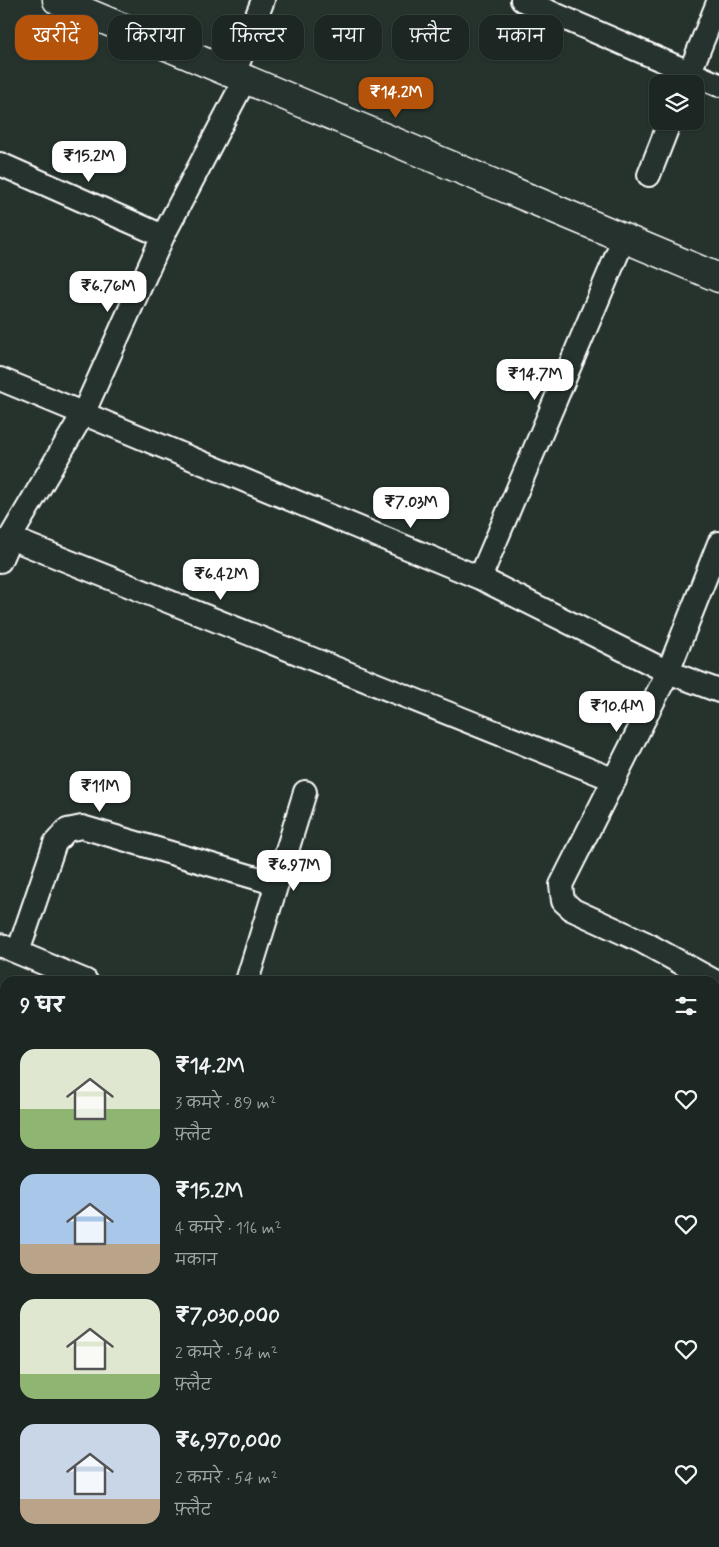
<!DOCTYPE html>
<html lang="hi">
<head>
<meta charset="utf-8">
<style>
	body { margin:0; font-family:Mynerve,"Playpen Sans Deva",sans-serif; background:#29322f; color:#f1f3f6; height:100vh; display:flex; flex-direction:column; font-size:19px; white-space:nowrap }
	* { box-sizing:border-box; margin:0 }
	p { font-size:16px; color:#a0a5a5 }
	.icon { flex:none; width:28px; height:28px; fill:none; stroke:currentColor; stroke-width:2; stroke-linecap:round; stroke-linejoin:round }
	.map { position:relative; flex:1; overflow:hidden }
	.drawer { position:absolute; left:0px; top:976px; width:720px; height:571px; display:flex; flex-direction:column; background:#1c2622; border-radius:15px 15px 0 0; box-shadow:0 1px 4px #0004,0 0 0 1px #3a4340 }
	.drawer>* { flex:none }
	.hud { position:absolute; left:15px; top:15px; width:690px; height:45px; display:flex; gap:10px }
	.tools { position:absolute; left:649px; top:75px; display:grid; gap:10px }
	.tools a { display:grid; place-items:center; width:55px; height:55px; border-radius:10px; background:#1c2622; box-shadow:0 1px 4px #0004,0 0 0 1px #3a4340; font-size:25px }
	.price { position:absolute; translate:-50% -42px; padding:0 11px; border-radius:10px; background:#fff; color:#222; font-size:16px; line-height:32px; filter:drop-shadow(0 1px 2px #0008) }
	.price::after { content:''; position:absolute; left:50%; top:30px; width:15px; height:11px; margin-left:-8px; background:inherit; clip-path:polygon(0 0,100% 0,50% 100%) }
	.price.on { background:#b45309; color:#fff }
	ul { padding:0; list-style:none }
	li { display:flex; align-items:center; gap:15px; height:125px; padding:0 20px }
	li span { display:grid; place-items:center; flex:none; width:140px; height:100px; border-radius:15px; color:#555 }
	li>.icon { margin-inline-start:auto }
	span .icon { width:60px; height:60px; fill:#fffc; stroke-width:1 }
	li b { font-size:21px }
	h2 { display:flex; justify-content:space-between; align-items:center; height:60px; padding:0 20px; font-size:21px }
	.tag { padding:0 18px; border-radius:15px; background:#1c2622; box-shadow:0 1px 4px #0004,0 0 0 1px #3a4340; font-size:18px; line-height:45px }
	.tag.on { background:#b45309; color:#fff }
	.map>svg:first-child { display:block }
</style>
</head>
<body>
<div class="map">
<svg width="719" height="1547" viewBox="0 0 719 1547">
	<rect width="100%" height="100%" fill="#26332d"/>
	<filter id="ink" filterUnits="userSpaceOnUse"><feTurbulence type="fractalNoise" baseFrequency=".02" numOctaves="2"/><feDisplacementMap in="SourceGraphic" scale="10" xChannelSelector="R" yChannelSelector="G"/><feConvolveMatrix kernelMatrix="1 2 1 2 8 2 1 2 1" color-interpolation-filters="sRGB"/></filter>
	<g filter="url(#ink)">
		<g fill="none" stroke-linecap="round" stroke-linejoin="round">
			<defs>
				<path id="minor" d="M522,0L719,85
					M234,74L263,0
					M685,84L719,0
					M0,164L163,236
					M649,175L670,121
					M0,379L480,578L668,672L719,691
					M10,538L615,780
					M0,561L10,538L83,414L163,236L245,79
					M480,578L624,238
					M0,945L86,981
					M18,952L55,843L67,830L82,827L277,884
					M247,981L305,792
					M714,981L643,942L573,910L563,901L561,885L668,672L719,543
					M715,1187L719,1178
					M0,1189L5,1191
					M715,1215L719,1216
					M715,1377L719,1380
					M0,1502L5,1505
					M715,1529L719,1530
					M53,1542L59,1547
					M287,1542L295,1547
					M657,1542L659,1547
					M19,1547L22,1542
					M257,1547L260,1542
					M361,1547L363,1542
					M459,1547L461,1542"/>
				<path id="tertiary" d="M57,0L719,278"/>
			</defs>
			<use href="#minor" stroke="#fff" stroke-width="26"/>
			<use href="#tertiary" stroke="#fff" stroke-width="31"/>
			<use href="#minor" stroke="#26332d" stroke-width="22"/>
			<use href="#tertiary" stroke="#26332d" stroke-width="28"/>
		</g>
	</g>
</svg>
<div class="tools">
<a><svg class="icon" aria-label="layers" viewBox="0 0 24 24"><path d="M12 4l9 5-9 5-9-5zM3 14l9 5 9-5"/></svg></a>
</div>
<b class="price on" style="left:396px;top:119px">₹14.2M</b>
<b class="price" style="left:89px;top:183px">₹15.2M</b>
<b class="price" style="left:108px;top:313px">₹6.76M</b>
<b class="price" style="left:535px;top:401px">₹14.7M</b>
<b class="price" style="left:411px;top:529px">₹7.03M</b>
<b class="price" style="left:221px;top:601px">₹6.42M</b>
<b class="price" style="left:617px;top:733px">₹10.4M</b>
<b class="price" style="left:100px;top:813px">₹11M</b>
<b class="price" style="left:294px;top:892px">₹6.97M</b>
<div class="hud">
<a class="tag on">खरीदें</a>
<a class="tag">किराया</a>
<a class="tag">फ़िल्टर</a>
<a class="tag">नया</a>
<a class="tag">फ़्लैट</a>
<a class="tag">मकान</a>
</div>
<section class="drawer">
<h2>9 घर<svg class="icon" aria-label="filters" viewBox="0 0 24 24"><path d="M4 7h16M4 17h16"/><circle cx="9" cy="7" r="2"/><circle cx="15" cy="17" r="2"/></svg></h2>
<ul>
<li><span style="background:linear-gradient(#dfe7d0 60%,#8fb573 0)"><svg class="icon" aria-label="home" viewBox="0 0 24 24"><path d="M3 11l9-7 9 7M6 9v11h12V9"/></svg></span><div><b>₹14.2M</b><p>3 कमरे · 89 m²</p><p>फ़्लैट</p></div><svg class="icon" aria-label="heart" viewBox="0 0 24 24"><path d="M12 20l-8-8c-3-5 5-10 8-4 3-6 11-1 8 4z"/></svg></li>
<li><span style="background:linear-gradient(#a9c7e8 70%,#b9a48a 0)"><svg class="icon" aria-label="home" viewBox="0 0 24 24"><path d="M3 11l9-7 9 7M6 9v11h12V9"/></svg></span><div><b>₹15.2M</b><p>4 कमरे · 116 m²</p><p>मकान</p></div><svg class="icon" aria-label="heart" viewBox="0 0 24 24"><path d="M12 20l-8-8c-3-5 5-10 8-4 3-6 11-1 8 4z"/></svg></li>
<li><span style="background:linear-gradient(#dfe7d0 75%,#8fb573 0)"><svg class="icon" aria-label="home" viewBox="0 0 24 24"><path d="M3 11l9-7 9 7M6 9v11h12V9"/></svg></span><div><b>₹7,030,000</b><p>2 कमरे · 54 m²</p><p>फ़्लैट</p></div><svg class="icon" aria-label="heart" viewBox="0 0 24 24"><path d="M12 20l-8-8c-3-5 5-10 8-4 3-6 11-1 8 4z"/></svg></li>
<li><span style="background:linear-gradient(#c9d6e8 75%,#b9a48a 0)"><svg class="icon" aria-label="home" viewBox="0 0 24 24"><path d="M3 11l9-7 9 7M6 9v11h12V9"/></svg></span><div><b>₹6,970,000</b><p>2 कमरे · 54 m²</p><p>फ़्लैट</p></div><svg class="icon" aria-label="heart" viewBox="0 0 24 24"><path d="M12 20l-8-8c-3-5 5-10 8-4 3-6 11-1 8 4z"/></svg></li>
</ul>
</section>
</div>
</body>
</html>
